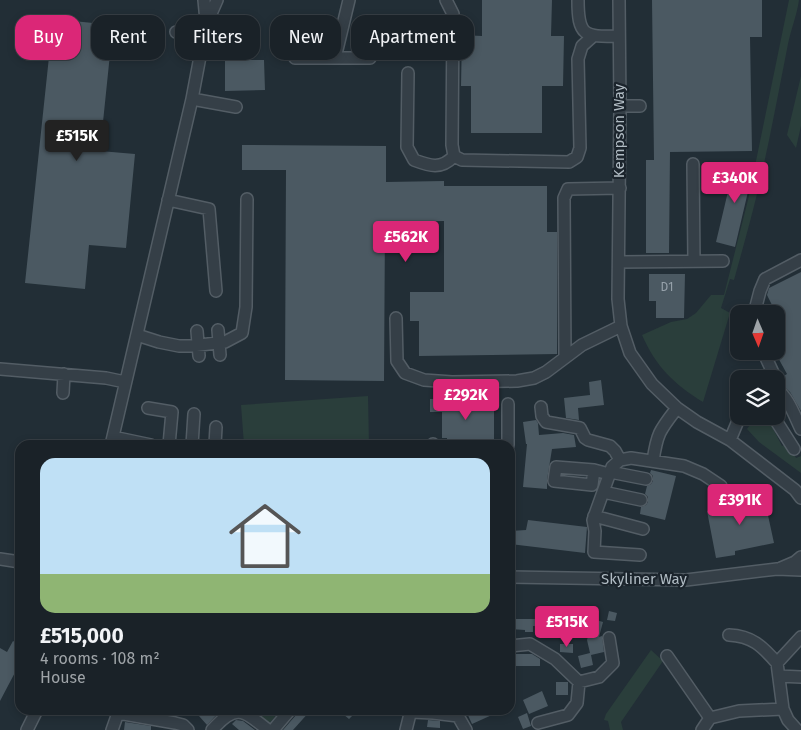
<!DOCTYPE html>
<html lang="en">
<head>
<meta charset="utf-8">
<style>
	body { margin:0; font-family:"Fira Sans",sans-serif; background:#232a30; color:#f1f3f6; height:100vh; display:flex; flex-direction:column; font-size:19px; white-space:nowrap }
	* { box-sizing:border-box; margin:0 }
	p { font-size:16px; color:#9fa4a8 }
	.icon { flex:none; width:28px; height:28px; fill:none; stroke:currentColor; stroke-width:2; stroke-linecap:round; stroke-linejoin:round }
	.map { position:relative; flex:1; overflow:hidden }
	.sheet { position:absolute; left:15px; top:440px; width:500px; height:275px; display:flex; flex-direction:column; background:#1a2228; border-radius:15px; box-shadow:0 2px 8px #0003,0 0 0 1px #383f45 }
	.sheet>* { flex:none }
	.top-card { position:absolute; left:15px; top:15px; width:500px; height:45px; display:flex; gap:10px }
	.needle { width:32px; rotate:178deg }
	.fabs { position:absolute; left:730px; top:305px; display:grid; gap:10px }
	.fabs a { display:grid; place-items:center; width:55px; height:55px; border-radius:10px; background:#1a2228; box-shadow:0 2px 8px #0003,0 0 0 1px #383f45; font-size:25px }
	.price { position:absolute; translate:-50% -42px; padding:0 11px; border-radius:5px; background:#db2777; color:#fff; font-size:16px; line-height:32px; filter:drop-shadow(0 1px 2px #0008) }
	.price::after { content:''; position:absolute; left:50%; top:30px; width:15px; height:11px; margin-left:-8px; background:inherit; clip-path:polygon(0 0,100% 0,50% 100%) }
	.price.selected { background:#222; color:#fff }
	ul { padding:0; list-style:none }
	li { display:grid; align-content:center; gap:10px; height:265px; padding:0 25px }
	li+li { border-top:1px solid #383f45 }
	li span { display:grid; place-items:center; height:155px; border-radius:15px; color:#555 }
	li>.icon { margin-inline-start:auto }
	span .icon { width:90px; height:90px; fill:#fffc; stroke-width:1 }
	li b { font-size:21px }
	.pill { padding:0 18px; border-radius:15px; background:#1a2228; box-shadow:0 2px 8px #0003,0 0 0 1px #383f45; font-size:18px; line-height:45px }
	.pill.selected { background:#db2777; color:#fff }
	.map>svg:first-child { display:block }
</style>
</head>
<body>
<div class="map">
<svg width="801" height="730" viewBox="0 0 801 730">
	<rect width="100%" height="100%" fill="#222e36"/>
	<path fill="#2a3e3b" d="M789,0H799C797,15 791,29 788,44C778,94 769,145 757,194C750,223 742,251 734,280L730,279L721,308L730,313L703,402C674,384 656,367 642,335L671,322L687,319L696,313L711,295H724L748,200Z
		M801,76V126L796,148L787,135Z
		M368,396L369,445H244L241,405Z
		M748,416H755L759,424L768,419L782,446L788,443L796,458L801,456V473L759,442L747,429L752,422L747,418Z
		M651,650L663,661L621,722L623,730H610L608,721L604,720L606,714Z
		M253,710H280L269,724Z"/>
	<path fill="#4b5962" d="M482,0H552L551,36H564L563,86H542V133H471V86H461L462,35L482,36Z
		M652,0H762V37H750L752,151L670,152L669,253H646V160H654Z
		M53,19L113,25L100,151L135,154L126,248L89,245L85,289L25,283Z
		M225,60H264L265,90L225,91Z
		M242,145L386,146V182L444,181V186H547V232H557V354L419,356V321H410V292H444V221L385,222L384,381L285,380L286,170H242Z
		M735,162L754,166L735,247L716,242Z
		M801,272V411L790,392L780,383L782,377L787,374L776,354V314H762L763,310L772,305L767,295L769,288Z
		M649,274H685L684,318H656V301H649Z
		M601,380L604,405L578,408L579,420L566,418L564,398L590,395L589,382Z
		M430,399H494V445H447V438H442V412H430Z
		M536,420L538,423L539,435L563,433L574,435L576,447L552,449L547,480V489L523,487L527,444H526L523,422Z
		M651,470L676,476L665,520L640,514L641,507L646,505L648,502V497L645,494L647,486L651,484L653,481V476L650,473Z
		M746,495L747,501L764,497L774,543L735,551V555L716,558L707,511L734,506L732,498Z
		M528,520L587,527L585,553L510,544V531L526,530Z
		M545,608H555V626H533V632H525V630L510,629V619H545Z
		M609,611L617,613L615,621L607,620Z
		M593,619L603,622L599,637L602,636L604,652L591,655L593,665L581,668L578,656L590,653L587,640Z
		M13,641L20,645V663L0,701V648L7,652Z
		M560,644H573V653L560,652Z
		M510,654H532L540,659V666H510Z
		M556,682H568V695H556Z
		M542,691L548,706L529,714L523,700Z
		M205,710H221L207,725L199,716Z
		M297,710H311L293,730H283L296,715Z
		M338,710H358L349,719Z
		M474,710H503L472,724L467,713Z
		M527,713L531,726L523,729L518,717Z
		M236,720L243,721L255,730H239L232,724Z
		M428,720L440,721V728L427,727Z
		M125,722L151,726V730H124Z"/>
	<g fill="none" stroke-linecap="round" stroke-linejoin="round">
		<defs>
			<path id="minor" d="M204,0L206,21
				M446,0L453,14L452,145L454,156L462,160L569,162L577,157L580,148L578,59L582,46L592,37
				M578,0C578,36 584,37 618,36
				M619,0L620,106L618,299L621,326L630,353L652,384L677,408L697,422L730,440L795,490L801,498
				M176,32L204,35
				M295,58H370
				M335,58L349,0
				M408,73L407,147L414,160C430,166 441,170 454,156
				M192,99L236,107
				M620,106H640
				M693,164L694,261
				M168,200L209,209L216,291
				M619,262L723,261
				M754,314L760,291L765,279L801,260
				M396,318L397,361L405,373L424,380L452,382L517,381L534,378L546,372L582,345L621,326
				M218,330L220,355
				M197,331L199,356
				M137,335L159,342L179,346H192L225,342L242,333L246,307L247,199
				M763,351L774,375V379
				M565,357L564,198L568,189L620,188
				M0,369L106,378L125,382
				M776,389C788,396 795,417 801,429
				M63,393L64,374
				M541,407L542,416L546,422L580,428L585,438L588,440L610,446L615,451L620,460
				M148,408L172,412L169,445
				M773,416L794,449
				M113,437L151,445
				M730,440L740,416
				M433,444V445
				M111,445L192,99L206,25L217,0
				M192,445L194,414
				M215,445L216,427
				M508,445V404
				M653,461C657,433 660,430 677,408
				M594,470L592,485L554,481L556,467L594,470L609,474
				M610,472L646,479
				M603,492L641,500
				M594,516L643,529
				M640,555L594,552L595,531L593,520L612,467L620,460L631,458L684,466L703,474L721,486
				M0,559L20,562
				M781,568L795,562L801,557
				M510,577L686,580L777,569L801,570
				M729,635C752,636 762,646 777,663L801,637
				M510,646L530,644L555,659L579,682L599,677L613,663L609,638
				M667,656L710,718
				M777,663L783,709
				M779,676L801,677
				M117,710L118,713L175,723L183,725L188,730
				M411,712L433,713L458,716L466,730
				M538,723L568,715L577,703L579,682
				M27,730L37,710
				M112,730L118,713
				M212,730C236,703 243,710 268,730
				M273,730L290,710
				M406,730L411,710
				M702,730L710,718L739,711L783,709L788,720L797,730"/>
		</defs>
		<use href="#minor" stroke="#535d65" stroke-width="14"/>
		<use href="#minor" stroke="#353f47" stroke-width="11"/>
	</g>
	<g text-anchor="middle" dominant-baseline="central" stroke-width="4.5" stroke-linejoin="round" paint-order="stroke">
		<g font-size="12" fill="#97a2ab">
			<text x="667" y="287">D1</text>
		</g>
		<g font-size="15" fill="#b0bbc3" stroke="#1b242c">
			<text transform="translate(619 131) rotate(-90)">Kempson Way</text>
			<text x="644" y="579">Skyliner Way</text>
		</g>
	</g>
</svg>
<div class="fabs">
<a><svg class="needle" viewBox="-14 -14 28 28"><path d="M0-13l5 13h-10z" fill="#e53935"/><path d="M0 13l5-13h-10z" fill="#9fa4a8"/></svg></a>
<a><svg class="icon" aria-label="layers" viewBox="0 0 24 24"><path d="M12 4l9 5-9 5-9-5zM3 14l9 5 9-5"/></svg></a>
</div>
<b class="price selected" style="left:77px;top:162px">£515K</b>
<b class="price" style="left:735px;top:204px">£340K</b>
<b class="price" style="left:406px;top:263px">£562K</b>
<b class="price" style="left:466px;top:421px">£292K</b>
<b class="price" style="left:740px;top:526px">£391K</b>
<b class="price" style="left:567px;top:648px">£515K</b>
<div class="top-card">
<a class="pill selected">Buy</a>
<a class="pill">Rent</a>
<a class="pill">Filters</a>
<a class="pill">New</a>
<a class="pill">Apartment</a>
</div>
<section class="sheet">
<ul>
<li><span style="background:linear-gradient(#bfe0f5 75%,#8fb573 0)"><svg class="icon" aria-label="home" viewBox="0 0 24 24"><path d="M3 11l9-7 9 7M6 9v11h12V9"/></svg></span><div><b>£515,000</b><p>4 rooms · 108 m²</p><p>House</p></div></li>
</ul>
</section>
</div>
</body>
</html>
